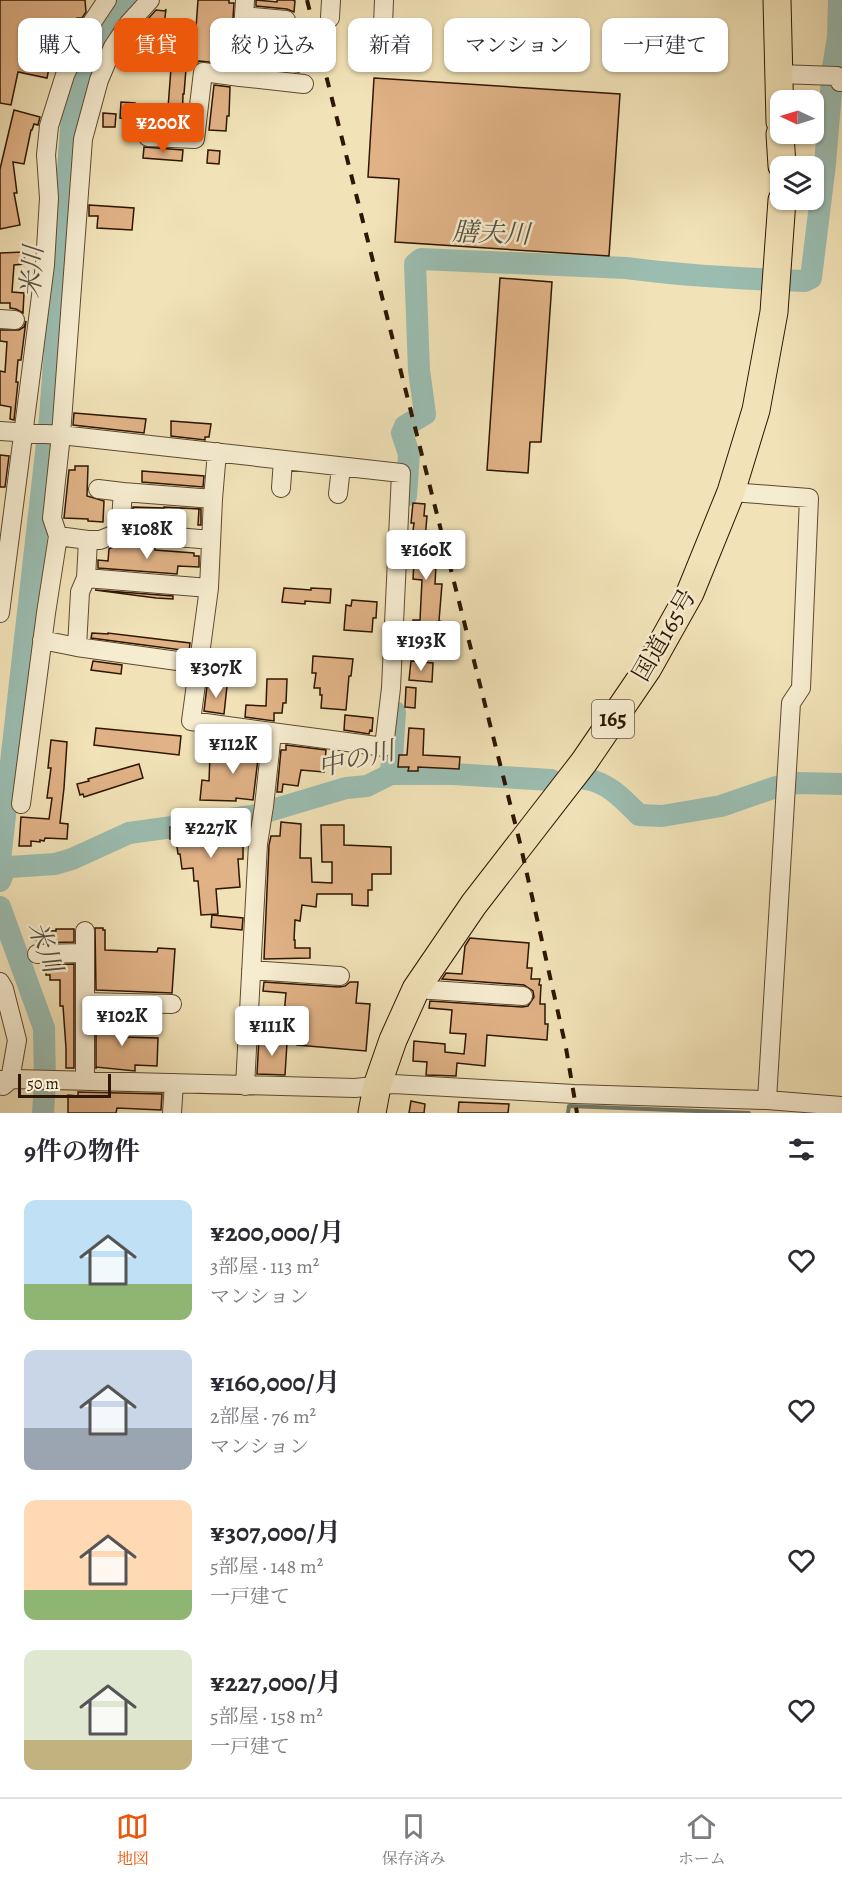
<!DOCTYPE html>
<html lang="ja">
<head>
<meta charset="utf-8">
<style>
	body { margin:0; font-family:Alegreya,"Noto Serif JP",serif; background:#f2f2f3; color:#2b2b33; height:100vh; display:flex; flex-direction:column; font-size:22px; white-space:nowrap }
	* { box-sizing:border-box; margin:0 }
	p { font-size:20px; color:#7c7c81 }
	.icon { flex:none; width:33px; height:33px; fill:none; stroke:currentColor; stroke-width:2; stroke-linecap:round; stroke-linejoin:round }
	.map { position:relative; height:1113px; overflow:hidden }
	.sheet { display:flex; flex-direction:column; background:#fff; flex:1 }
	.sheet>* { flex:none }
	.hud { position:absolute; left:18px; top:18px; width:807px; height:54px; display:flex; gap:12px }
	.needle { width:39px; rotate:274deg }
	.tools { position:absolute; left:770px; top:90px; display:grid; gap:12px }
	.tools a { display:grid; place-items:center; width:54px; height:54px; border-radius:12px; background:#fff; box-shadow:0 2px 4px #0004; font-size:30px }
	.scale { position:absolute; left:18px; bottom:15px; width:93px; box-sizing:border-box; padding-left:6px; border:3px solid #2e1602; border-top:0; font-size:16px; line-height:21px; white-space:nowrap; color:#2e1602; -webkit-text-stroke:4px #f6ecd0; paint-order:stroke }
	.price { position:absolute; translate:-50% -51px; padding:0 14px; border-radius:6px; background:#fff; color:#222; font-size:20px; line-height:39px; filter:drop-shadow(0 2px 3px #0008) }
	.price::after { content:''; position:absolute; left:50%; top:36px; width:18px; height:14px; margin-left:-9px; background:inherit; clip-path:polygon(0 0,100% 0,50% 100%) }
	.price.selected { background:#ea580c; color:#fff }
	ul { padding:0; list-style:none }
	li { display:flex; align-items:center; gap:18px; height:150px; padding:0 24px }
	li span { display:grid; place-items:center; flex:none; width:168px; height:120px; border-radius:12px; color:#555 }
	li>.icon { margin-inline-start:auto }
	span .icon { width:72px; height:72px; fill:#fffc; stroke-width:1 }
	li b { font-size:26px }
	h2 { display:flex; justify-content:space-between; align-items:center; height:72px; padding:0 24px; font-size:26px }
	.chip { padding:0 21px; border-radius:12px; background:#fff; box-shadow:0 2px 4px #0004; font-size:21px; line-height:54px }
	.chip.selected { background:#ea580c; color:#fff }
	.dock { display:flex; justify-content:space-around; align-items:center; height:84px; border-top:2px solid #e1e1e2; background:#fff; font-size:16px; color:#7c7c81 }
	.dock a { display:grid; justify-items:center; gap:3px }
	.dock .selected { color:#ea580c }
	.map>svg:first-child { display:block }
</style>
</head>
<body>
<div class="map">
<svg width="842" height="1113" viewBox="0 0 842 1113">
	<rect width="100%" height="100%" fill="#f1e2b7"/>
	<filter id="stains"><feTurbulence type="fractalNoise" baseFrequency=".00333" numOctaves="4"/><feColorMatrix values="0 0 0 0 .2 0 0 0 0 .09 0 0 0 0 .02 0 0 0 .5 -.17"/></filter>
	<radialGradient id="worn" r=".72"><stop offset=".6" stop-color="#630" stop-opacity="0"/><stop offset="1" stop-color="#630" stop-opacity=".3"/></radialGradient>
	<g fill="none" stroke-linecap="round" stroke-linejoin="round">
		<path stroke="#6f7a6b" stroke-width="4" d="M568,1113L569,1106L749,1113"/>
		<path stroke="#9bbdb1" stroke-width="22" d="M406,496L409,454L402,433L405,426L425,414L419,370L415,264L421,259L626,268C685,276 745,279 805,281L811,278L825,164L833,67L838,37L839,0
			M391,774L395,712
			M586,779C609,783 623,799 639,815L662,816L721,806L776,787L798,783L842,784
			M4,871L10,867L55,864L72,859L129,833L252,816L346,788L367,786L391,774H453L551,780
			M0,881L4,871L0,860L50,417L72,114L82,77L91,55L109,24L127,0
			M0,907L44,1028L45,1083L43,1113"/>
	</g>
	<path fill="#e0b286" stroke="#2e1602" stroke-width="1.5" d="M0,0H85L86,12L82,18H77L75,27L71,32L60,58L48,56L54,30L32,26L23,62L49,68L47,78L18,72L11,105L0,103Z
		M198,0H229V3H234L231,48L220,47L219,63L199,61L193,67L190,66V69H186L184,94H183L182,127L143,125L144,120L120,118L121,102L135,103L134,107L168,108L172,55L194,56Z
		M256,0L277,2V0H293L295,1L294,12L287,9L256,6Z
		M166,9L161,49L158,54L156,53L149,64L136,56L152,31L145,30L147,20L156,10L165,11Z
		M293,28L303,29L299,72L252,67L255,30H260V29L286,31Z
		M374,78L620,94L609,256L395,242L399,179L368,177Z
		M214,85L230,87L229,116H227L226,131L209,130Z
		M14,110L40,117L38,125L34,124L32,130H31L24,164L13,162L17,193H14L20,225L0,229V169Z
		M103,113L116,114L115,127H103Z
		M144,147L183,150L182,161L143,158Z
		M208,150L220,151L219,164L207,163Z
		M89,205L134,208L132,230L97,228L98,216H89Z
		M24,252L25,264L14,265L12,292L24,293L23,313L16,309L10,308V303H0V253Z
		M500,278L552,282L541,442H530L528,473L487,470Z
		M26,321L21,360H18L16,382H18L14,420L10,419L11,407L0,405V371L5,372L7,342L0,341V330H19L24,327Z
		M74,413L146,419L144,433L73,425Z
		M171,421L211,424L209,437H205V440L171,436Z
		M0,455L9,456L5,487H0Z
		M75,466H88L87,496L104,501L103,522L88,521V519L64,518L69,470H75Z
		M142,471L204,476L203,487L142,482Z
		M413,503L425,504L424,516H427L425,539L433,540L431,564L436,565L435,584H442L439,621L444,622L443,640L412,638L413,620H420L422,580L413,579L416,531H413L414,523H411Z
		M133,507L164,508V507L201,509V525H198L199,509L181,508L179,526L132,522Z
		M119,544L155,548V550L194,553V556H199V567L178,566L177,574L98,568V560L108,561L109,549Z
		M284,588L311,590V588L331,589L330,603L305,601V604L282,602Z
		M95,590L173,596V599L156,598Z
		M352,600L377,602L376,618H373L372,632L344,630L346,605L351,606Z
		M92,633L108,634V633L190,643L189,651L91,638Z
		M313,656L353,659L351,676H349L346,710L321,708L322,695H320V688H314L316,673H312Z
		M93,661L122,665L121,674L91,670Z
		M411,661L433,663L432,682L409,680Z
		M267,679H287L286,703H283L282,713H274V721L245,717L246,705L266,706Z
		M217,685L227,686L224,714L204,711L207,686L217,687Z
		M406,687L416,688L415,708L405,707Z
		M345,715L373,718L372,731L370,730L369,734L344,730Z
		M96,728L181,736L179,755L94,745Z
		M409,728L424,729L423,755L460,757L459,769L418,767V771H408L409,767H398L399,755H407Z
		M242,739L260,742L253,800L236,798V801L200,800L202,780L209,781L210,755L241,756Z
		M51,740L67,742L64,788L60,823L68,824L67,839L45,838L44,841L40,840V842L31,841V846H19L21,817L49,819L52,798H47L51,768H48Z
		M286,745L326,750L324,772L301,770L298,786L283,784L282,792H277L281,750H286Z
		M139,764L143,778L84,797L83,794L80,795L77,784L89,781L88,779Z
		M199,822H211L212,834L215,836L232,834V823H243V827L249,828L247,843H243V859H238L240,887L216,889L218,914L201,915L198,881H194L193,868L182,869L180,854H178L176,839H170V827H181V824Z
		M281,822L301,824L300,858H311L312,882L332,883V862H322L321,825H344V845L391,847V874H372V890H368V906L352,905V894H317L316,907L302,905L300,921L295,920L294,940H295V948H310V958L264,959L269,845L271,836H280Z
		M212,915L243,918L242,930L211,927Z
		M95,928H103V930H105V950L157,952L158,948L175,949L172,993L96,990Z
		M56,929H74V942L37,943V940H35V930L56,931Z
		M470,938L529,943L527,968H532L531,979H540L539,985H541L540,1004H545V1024H548L547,1040L487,1035L485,1066L457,1063L456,1076L426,1075L427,1062L413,1061L414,1041L445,1044V1052L464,1054L466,1034L450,1033L452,1010L429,1008L430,1001L522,1007L528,1006L534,997L533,991L524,985L442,979L446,973L462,974L465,946Z
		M74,964V1068H66V1048L63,1006H60V980H50V975H46V965Z
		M264,982L339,987L345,986L350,982H358L356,1003L370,1004L366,1051L297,1045L300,1016L284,1014L286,993L263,991Z
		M100,1014H119L118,1030L123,1031L122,1037L158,1038L157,1066L135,1065V1071L96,1067V1069V1022H100Z
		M259,1038L277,1039V1043H287L285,1075L257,1074Z
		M78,1092L162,1094L161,1110L117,1108L116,1113H68V1095L78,1096Z
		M411,1101L425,1104L424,1113H409Z
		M459,1102L509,1104L508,1113H458Z"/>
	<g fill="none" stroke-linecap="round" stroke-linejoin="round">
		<defs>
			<path id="minor" d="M244,16L286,20
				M330,18L331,0
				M383,25L384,0
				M778,74L837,76L840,82H842
				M240,77L304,84
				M148,137L195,139L203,72L240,77L245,0
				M0,319L15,320
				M0,431L61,435L401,473L391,688L384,747L191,721L209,588L213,499L217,452
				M281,488L283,460
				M98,489L123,492
				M731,492L809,498L801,688L791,703L767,1100
				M338,494L341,467
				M120,532L123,492L213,499
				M88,540H100L120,532L211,540
				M86,578L209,588
				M0,613L45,265L49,198L46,155L49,126L65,75L85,33L107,0
				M42,640L77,647L80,592L86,578L88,540L58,536
				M77,647L199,664
				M21,804L46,613L58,536L52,518L61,435L83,139L99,80L113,47L129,23L150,0
				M85,931V1081
				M37,954L85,953
				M251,970L340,976
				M0,982L4,989L17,1040L10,1080L3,1086
				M416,989L523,996
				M85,1002L172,1004
				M0,1080L16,1079L355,1088L393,1084L574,1094L767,1100L842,1106
				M245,1086L258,844L264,806L272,733
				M172,1113L174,1083"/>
			<path id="highway" d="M777,0L780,122
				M780,134L782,166
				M372,1113L377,1086L393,1040L416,989L474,904L584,762L648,668L690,593L731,492L756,410L774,312L782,200"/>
		</defs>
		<use href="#minor" stroke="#5f492f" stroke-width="20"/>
		<use href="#highway" stroke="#2e1602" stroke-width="29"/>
		<use href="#minor" stroke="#f6ecd0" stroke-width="18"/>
		<use href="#highway" stroke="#f1e2b7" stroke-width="27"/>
		<path stroke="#2e1602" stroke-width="4" stroke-dasharray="10 10" stroke-linecap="butt" d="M307,0L520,843L566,1048L577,1113"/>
	</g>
	<g text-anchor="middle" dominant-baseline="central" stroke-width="5" stroke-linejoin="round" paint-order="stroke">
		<rect fill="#f6ecd0" stroke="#6a5640" stroke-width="1.5" x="592" y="700" width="42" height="38" rx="4.5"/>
		<g font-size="22" font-weight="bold" fill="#2e1602">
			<text x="613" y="719">165</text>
		</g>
		<g font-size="24" fill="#2e1602" stroke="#f6ecd0">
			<text transform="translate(664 635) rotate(-60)">国道165号</text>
		</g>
		<g font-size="26" font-style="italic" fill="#54503f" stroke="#f6ecd0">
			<text transform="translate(491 233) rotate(2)">膳夫川</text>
			<text transform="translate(32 272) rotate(-86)">米川</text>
			<text transform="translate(356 759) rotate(-13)">中の川</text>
			<text transform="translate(45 947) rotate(70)">米川</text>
		</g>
	</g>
	<rect width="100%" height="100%" filter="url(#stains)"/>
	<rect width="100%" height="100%" fill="url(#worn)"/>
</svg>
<div class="tools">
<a><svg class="needle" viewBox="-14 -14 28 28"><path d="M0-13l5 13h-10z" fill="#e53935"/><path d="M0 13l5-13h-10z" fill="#7c7c81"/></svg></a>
<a><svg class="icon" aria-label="layers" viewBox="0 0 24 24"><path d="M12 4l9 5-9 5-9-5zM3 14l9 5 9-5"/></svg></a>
</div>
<div class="scale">50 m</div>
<b class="price selected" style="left:163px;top:154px">¥200K</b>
<b class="price" style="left:147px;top:560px">¥108K</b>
<b class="price" style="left:426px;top:581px">¥160K</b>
<b class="price" style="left:421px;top:672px">¥193K</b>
<b class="price" style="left:216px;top:699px">¥307K</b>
<b class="price" style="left:233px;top:775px">¥112K</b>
<b class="price" style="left:211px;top:859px">¥227K</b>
<b class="price" style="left:122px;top:1047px">¥102K</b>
<b class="price" style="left:272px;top:1057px">¥111K</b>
<div class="hud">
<a class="chip">購入</a>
<a class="chip selected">賃貸</a>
<a class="chip">絞り込み</a>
<a class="chip">新着</a>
<a class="chip">マンション</a>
<a class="chip">一戸建て</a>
</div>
</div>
<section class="sheet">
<h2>9件の物件<svg class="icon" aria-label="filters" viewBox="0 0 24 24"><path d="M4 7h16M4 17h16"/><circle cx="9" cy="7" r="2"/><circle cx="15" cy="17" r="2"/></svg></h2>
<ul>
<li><span style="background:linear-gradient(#bfe0f5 70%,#8fb573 0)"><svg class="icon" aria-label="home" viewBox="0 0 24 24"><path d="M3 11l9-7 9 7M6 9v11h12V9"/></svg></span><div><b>¥200,000/月</b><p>3部屋 · 113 m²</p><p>マンション</p></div><svg class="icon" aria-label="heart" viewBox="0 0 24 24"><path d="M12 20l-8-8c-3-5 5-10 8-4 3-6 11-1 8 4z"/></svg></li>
<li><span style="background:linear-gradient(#c9d6e8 65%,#9aa5b1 0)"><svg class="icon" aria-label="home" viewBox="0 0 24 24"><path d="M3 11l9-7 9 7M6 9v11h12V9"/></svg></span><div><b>¥160,000/月</b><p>2部屋 · 76 m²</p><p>マンション</p></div><svg class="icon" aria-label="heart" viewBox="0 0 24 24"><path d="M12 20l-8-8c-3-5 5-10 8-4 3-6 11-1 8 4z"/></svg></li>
<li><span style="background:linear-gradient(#ffd9b3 75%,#8fb573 0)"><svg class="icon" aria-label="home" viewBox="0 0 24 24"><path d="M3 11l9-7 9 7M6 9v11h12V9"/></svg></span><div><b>¥307,000/月</b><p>5部屋 · 148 m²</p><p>一戸建て</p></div><svg class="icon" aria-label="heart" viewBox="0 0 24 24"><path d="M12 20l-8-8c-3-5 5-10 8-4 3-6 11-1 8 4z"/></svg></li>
<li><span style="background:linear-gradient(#dfe7d0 75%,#c2b280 0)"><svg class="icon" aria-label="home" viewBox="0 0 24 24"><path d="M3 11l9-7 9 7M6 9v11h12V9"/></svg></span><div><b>¥227,000/月</b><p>5部屋 · 158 m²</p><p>一戸建て</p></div><svg class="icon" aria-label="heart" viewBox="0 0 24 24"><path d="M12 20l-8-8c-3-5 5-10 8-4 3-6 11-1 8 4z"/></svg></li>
</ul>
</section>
<nav class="dock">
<a class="selected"><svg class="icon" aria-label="map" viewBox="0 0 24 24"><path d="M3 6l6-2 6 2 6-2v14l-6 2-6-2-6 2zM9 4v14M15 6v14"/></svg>地図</a>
<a><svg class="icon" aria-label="saved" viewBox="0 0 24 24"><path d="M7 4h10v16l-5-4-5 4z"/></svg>保存済み</a>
<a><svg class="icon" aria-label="home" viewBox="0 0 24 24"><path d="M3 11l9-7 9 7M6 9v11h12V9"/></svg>ホーム</a>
</nav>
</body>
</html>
